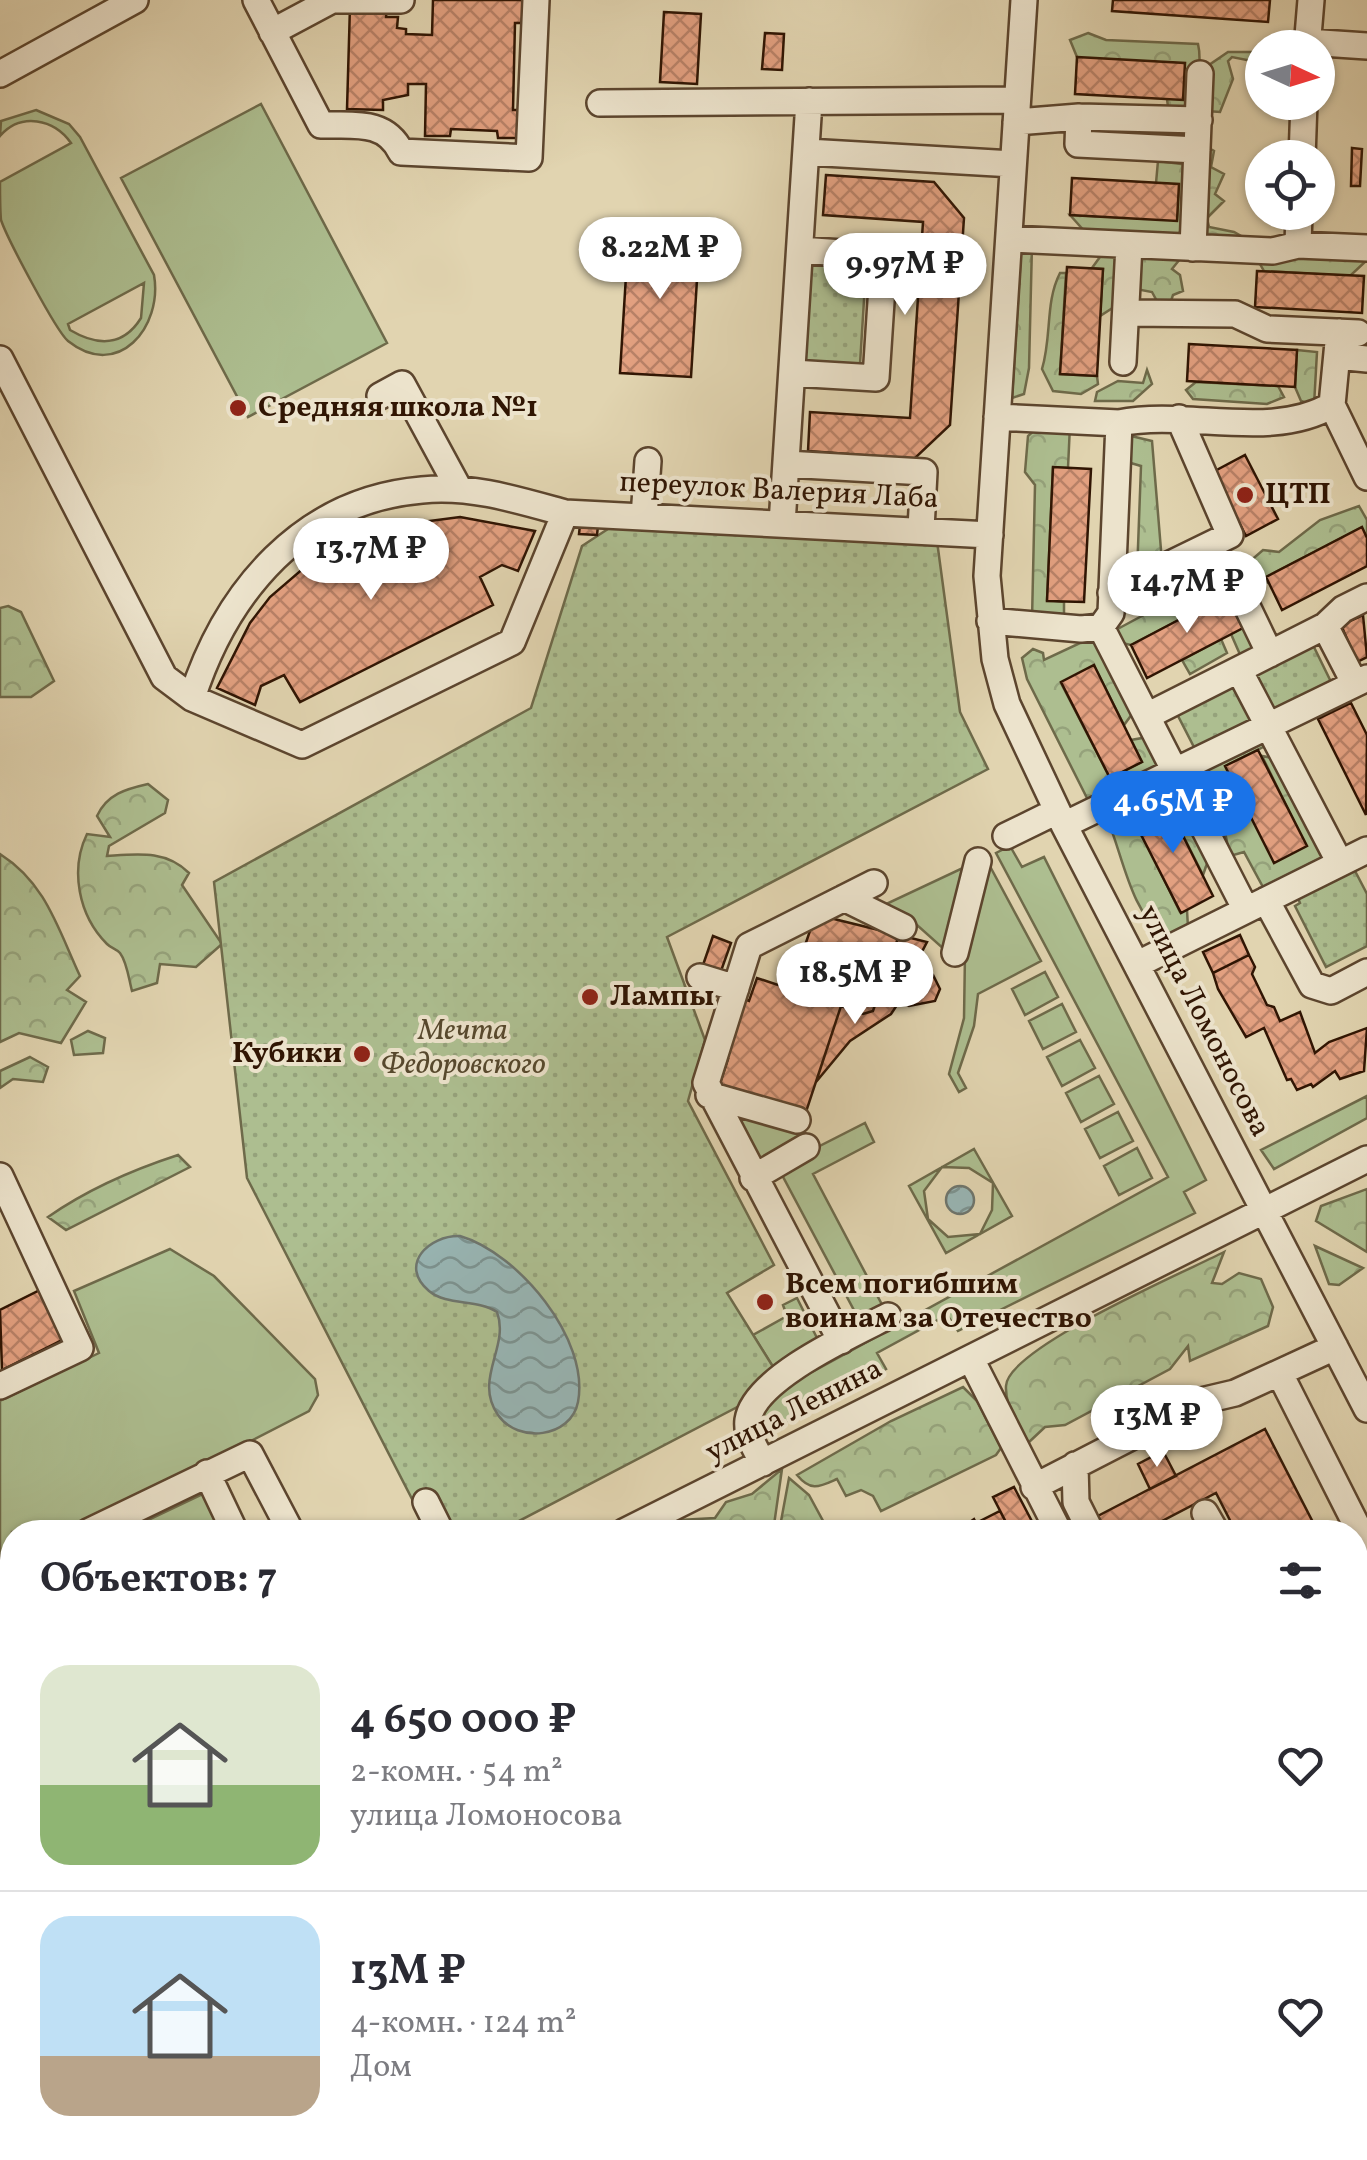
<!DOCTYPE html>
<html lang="ru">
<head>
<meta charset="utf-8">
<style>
	body { margin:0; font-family:Vollkorn,serif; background:#f7f7f7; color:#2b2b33; height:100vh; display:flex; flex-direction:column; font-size:38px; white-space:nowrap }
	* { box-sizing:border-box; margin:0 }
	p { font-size:32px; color:#7c7c81 }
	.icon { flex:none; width:55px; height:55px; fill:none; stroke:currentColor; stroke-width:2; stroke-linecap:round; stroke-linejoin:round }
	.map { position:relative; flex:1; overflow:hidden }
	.details { position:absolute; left:0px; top:1520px; width:1368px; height:640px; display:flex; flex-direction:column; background:#fff; border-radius:40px 40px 0 0; box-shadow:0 2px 8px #0004 }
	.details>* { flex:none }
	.needle { width:65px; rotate:94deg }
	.tools { position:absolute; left:1245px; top:30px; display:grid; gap:20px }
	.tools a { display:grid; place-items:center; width:90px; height:90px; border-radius:50%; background:#fff; box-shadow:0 2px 8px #0004; font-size:50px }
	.price { position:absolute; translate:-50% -85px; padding:0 22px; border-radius:35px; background:#fff; color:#222; font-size:32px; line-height:65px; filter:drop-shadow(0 2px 5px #0008) }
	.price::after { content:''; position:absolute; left:50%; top:60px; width:30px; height:22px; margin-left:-15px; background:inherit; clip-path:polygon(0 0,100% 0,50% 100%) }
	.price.current { background:#1a73e8; color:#fff }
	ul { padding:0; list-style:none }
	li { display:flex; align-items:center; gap:30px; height:250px; padding:0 40px }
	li+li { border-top:2px solid #e1e1e2 }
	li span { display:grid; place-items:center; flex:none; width:280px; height:200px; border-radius:30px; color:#555 }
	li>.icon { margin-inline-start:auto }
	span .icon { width:120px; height:120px; fill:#fffc; stroke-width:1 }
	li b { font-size:42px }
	h2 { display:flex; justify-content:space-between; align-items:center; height:120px; padding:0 40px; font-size:42px }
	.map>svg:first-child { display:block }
</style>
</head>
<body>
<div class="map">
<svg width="1367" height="2160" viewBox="0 0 1367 2160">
	<defs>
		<pattern id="forest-crowns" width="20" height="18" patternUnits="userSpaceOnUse" patternTransform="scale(2.5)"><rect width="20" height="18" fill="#adbe90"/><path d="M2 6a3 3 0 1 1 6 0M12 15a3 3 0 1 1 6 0" fill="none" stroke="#95a27b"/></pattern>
		<pattern id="park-dots" width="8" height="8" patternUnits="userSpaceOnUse" patternTransform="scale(2.5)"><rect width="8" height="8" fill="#adbe90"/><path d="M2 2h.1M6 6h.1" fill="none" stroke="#95a27b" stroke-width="1.8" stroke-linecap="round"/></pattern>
		<pattern id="water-waves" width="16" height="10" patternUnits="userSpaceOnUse" patternTransform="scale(2.5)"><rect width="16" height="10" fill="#98b6b5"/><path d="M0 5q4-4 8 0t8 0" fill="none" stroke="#7c9391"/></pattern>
		<pattern id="building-cross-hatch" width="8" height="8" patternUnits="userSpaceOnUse" patternTransform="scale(2.5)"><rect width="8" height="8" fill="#e2a080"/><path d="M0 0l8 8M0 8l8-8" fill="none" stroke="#b88167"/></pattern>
	</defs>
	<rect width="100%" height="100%" fill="#e1d4b0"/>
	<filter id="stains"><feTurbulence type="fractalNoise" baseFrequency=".002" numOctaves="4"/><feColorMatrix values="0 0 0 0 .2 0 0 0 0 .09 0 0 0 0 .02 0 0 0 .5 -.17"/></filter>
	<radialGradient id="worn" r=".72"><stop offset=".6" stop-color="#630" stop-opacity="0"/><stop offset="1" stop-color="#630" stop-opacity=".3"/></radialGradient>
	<path fill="#adbe90" stroke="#6e6a4a" stroke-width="2.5" fill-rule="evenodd" d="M261,104L387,343L248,417L121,178Z
		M36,110L69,124L80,137L154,275C163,327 118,381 68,341C56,331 7,238 1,220C0,209 0,194 0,182L71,143C54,119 21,112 0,136L1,121ZM144,283L141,318C123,347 97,346 70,330L68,324Z
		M1010,846L1022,867L1044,857L1206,1180L1184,1192L1195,1213L958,1331L947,1315L877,1353L886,1369L768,1432L760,1431L764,1409L783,1388L1168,1177L996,853Z
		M985,857L1041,961L978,994L974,1026L958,1073L966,1088L959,1092L949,1074L964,1018L965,954Z
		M967,866L946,951L907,916L884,905Z
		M1045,972L1058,997L1025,1015L1012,989Z
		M1062,1004L1076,1032L1043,1049L1029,1021Z
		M1080,1040L1095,1068L1062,1086L1047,1057Z
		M1099,1076L1114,1104L1081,1122L1066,1093Z
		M1367,1096V1118L1274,1169L1261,1150Z
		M724,1111L804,1135L753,1163Z
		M1118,1112L1133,1141L1100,1158L1085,1129Z
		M865,1123L874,1142L813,1174L888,1316L864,1329L781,1173L804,1154Z
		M1137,1148L1152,1178L1119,1195L1104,1166Z
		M974,1149L1012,1216L946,1253L909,1186ZM942,1167L969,1168L993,1183L992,1210L980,1234L948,1237L928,1219L924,1191Z
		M170,1249L214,1276L315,1379L318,1395L309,1411L74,1532H12V1564L0,1571V1401L99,1353L74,1291Z
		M797,1298L819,1342L775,1370L753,1335L787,1316L783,1305Z
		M211,1490L216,1520L190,1532H123Z
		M12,1587V1618L0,1623V1593Z
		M12,1667V1727L0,1733V1673Z
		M1367,1671V1818L1355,1824V1677Z
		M12,1738V1784L0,1790V1744Z"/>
	<path fill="url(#forest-crowns)" stroke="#6e6a4a" stroke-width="2.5" d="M1088,33L1106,40L1198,44C1203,65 1194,89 1193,111L1169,114L1167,99L1077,57L1070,40Z
		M1228,52H1262V63L1232,57L1228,61L1233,79L1220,112L1207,111L1209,65Z
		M1207,147L1214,151L1211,167L1224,174L1215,194L1224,201L1207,218L1209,227L1234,232L1250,241L1206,239Z
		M1158,161L1189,165L1181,238L1087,234L1070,215L1177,220L1179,185L1156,183Z
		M1032,245L1029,368L1024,394L1012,398L1021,254Z
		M1105,250L1120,252L1114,307L1100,316L1103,269L1092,268Z
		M1136,252L1184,254L1172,269L1180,275L1183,291L1173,295L1170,304L1158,303L1152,292L1136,289Z
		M1300,252L1367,260L1350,276L1264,271L1256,257Z
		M1060,273H1066L1060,374L1097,376L1098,384L1081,394L1053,391L1042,369C1052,336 1045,302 1060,273Z
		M1297,350L1317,352L1314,405L1301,401L1295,387Z
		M1147,370L1152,384L1133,401H1095L1097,392L1118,381L1143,383Z
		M1196,382L1278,386L1284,397L1267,404L1193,399L1186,390Z
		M1040,425H1070L1068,468H1053L1047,600L1064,602V620H1032L1035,485L1025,472L1028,436Z
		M1127,435L1152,441L1162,562L1137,574L1141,466L1124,461Z
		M1359,506L1367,520V538L1361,528L1266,577L1269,583L1252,579L1248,563L1263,550L1279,552L1320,520Z
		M1210,567L1230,569L1239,584L1231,589L1259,651L1242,659L1231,634L1243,627L1226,596L1131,645L1122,643L1112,632L1203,583Z
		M8,606L21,612L54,681L31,697H0V608Z
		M1221,639L1227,653L1190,674L1182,660Z
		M1102,641L1135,710L1124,725L1094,666L1061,683L1110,778L1142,762L1131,740L1148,737L1163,764L1090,804L1027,679L1022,658L1033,649L1043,653L1044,660L1080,643Z
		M1256,737L1269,744L1226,766L1306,846L1262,756L1278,759L1325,852L1319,861L1263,887L1244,852L1230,856L1220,809L1200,764Z
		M1169,781L1209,858L1203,875L1165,800L1133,816L1180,912L1187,910L1188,928L1166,940C1128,907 1124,857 1105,813Z
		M148,784L168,800L165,813L109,846L107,856C138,854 166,850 189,873L182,885L222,944L196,967L160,964L157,983L132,991C129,980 127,962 120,953C117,949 111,948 107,944C78,915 70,869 87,834L110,837L97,816C107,794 126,789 148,784Z
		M0,854C46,883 58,929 80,976L67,990L86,1002L61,1043L19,1033L0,1042Z
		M88,1031L105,1038L103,1053L74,1055L71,1040Z
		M30,1057L48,1067L43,1082L13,1079L0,1088V1071Z
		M178,1155L190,1167L66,1230L48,1217C88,1189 132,1170 178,1155Z
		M1367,1189V1252L1316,1221L1321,1206Z
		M1315,1246L1363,1268L1339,1285L1329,1284Z
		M1224,1252L1212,1283L1222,1284L1239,1273L1261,1279L1273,1307L1268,1326L1190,1361L1188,1346L1170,1369L1065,1425L1045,1427L1028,1443C1018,1428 1005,1405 1006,1386C1007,1348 1187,1271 1224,1252Z
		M963,1387L977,1401L1001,1448L996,1455L881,1511L873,1496L861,1490L846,1496L837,1479C819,1487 811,1492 797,1475L891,1421Z
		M782,1469L773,1532H674L680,1520L715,1518L726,1502L752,1494Z
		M789,1478L809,1495L828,1530L836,1526L839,1532H803L799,1524L789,1529L790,1532H779Z
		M12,1854L8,1915L12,1924V1967L0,1934V1862Z
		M346,2148H422L424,2151L404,2160H320Z"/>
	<path fill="url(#park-dots)" stroke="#6e6a4a" stroke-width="2.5" d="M810,265L866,268L860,364L803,361Z
		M611,527L937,541L960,712L988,769L667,937L705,1040L688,1101L774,1265L727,1293L775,1370L743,1404L498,1532H429L247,1178L214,882L531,708L582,546Z
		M1311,641L1334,688L1273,718L1250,671Z
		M1232,682L1251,720L1195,749L1175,710Z
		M1354,869L1367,894V946L1326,967L1295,906L1300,903L1298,898Z
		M713,2148H779L780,2149L761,2160H720Z"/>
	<path fill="url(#water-waves)" stroke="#6e766e" stroke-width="2.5" d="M946 1200a14 14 0 1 1 28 0a14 14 0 1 1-28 0Z
		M460,1236C518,1253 590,1339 578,1402C571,1438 518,1444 498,1415C473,1379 510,1347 497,1312C477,1299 447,1306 429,1291C398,1265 429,1235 460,1236Z"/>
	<path fill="url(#building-cross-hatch)" stroke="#301503" stroke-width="2.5" d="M433,0H527V23H515L513,110H522L521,138H498L497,131L451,129L450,136H425L426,84H408V95L383,100V110L347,109L350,6L387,7L386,17H398L397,28L406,29V34L432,35Z
		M1113,0H1270L1268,22L1112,11Z
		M664,12L701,14L697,84L660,82Z
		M765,33L784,34L782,70L762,69Z
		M1077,57L1185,63L1183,100L1075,94Z
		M1352,148L1362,149L1360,186H1351Z
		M826,175L934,182L964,218L950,425L914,459L808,451L810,412L910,418L923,222L823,215Z
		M1072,178L1179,184L1177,221L1070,215Z
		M629,227L700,231L691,377L620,373Z
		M1067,267L1103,269L1097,376L1060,374Z
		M1257,271L1364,276L1362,313L1255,307Z
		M1189,344L1297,350L1295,387L1187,381Z
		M1245,455L1278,519L1246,536L1213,472Z
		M1053,467L1091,469L1084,602L1047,601Z
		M460,517L535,531L518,571L502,565L480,577L493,605L300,702L284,675L261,686L255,705L217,688L250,623L270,597L320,554L384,527Z
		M580,525L598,526L597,535L579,534Z
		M1362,527L1367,538V566L1282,610L1266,577Z
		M1226,595L1243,628L1147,678L1131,645Z
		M1363,615L1367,657L1357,662L1341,625Z
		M1094,665L1142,762L1110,778L1061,682Z
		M1351,703L1367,735L1366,815L1318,719Z
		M1258,750L1307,846L1274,863L1225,766Z
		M1165,800L1213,896L1181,913L1132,817Z
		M830,918L899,935L873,1011L863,1014L841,1006L805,1115L719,1086L728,1059L722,1057L741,998L749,1001L757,978L790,989L812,925Z
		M899,935L927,942L916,963L894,951Z
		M1240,935L1249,955L1213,973L1203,952Z
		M713,936L731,943L721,971L703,965Z
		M894,951L933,975L940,989L935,1001L909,1006L879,992Z
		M1249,955L1255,967L1252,974L1267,1005L1274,1007L1280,1021L1300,1012L1315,1053L1329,1042L1367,1028L1364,1071L1340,1079L1335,1071L1313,1087L1311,1084L1297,1090L1291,1079L1287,1080L1264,1028L1246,1037L1218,989L1213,973Z
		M879,992L899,1002L891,1014L850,1041L816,1082L841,1006L863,1014L873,1011Z
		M42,1289L66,1338L2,1370L0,1310Z
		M1265,1429L1318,1532H1236L1216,1493L1141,1532H1101L1094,1518Z
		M1163,1451L1176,1476L1150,1489L1138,1464Z
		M1014,1487L1037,1531L1035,1532H1011L993,1497Z
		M1000,1511L1011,1532H956L974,1519L976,1523Z
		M12,1624V1655L0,1661V1630Z
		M1367,1991V2106L1357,2111L1355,1997Z
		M178,2148H245L221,2160H180L175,2149Z
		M455,2148H485L491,2160H438Z
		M590,2148H628L634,2160H597Z
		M862,2148H908L914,2160H868Z
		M1027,2148H1071L1056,2155L1058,2160H1003Z"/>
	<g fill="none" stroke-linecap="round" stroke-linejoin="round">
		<defs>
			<path id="minor" d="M256,0L321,125C353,126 385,119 401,152L529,158L536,0
				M1024,0L987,576L995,659L1007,704L1064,825L1367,1409
				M272,32L332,0H401
				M1307,42L1367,46
				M1307,48L1311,0
				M0,74L135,0
				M600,103L1017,100
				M1079,117L1078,144L1197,150
				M1016,122L1079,117L1199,120
				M807,152L1013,164
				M1302,158L1304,102
				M1009,239L1273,251L1298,245L1367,248
				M1298,245L1299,212
				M1193,248L1200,74
				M1126,313L1235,314L1267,329L1358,333
				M1337,356L1367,359
				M0,359L164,677L192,698L302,745L512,642L565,513
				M1123,362L1129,245
				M792,373L876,378L884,256L800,250
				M380,396L402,384L459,489
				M1332,405L1367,477
				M1119,423C1187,409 1271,441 1332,405L1339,332
				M786,464L924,472L921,529
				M644,517L648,461
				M782,524L809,101
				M1111,593L1230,535L1179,418
				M1243,598L1270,654
				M990,621L1081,629L1101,627L1111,613L1119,423L997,417
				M1325,626L1355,684
				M1101,627L1246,910
				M1239,670L1340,863
				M192,698C226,592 302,500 422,490C471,485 518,500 565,513L990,535
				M1147,716L1325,626L1343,609L1367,597
				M1064,825L1367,678
				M1006,836L1057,811
				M844,898L903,927
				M1266,900L1312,985L1331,991L1367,972
				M955,953L978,861
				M1138,964L1367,850
				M700,977L736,988
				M709,1095L797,1120
				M0,1176L80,1348L0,1386
				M753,1178L806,1147
				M841,1341L706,1083L749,946L874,883
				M971,1359L1059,1532
				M1280,1374L1367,1546
				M763,1463C756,1450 746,1435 748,1420C754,1378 853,1334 888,1316
				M1075,1465L1076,1502L1091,1532
				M207,1473L235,1532
				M1034,1487L1201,1401L1235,1393L1335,1347
				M426,1502L441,1532
				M1205,1513L1216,1532
				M88,1532L250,1454L291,1532
				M624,1532L1367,1159
				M0,1576L12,1570
				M1355,1650L1367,1643
				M0,1740L12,1734
				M0,1840L12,1832
				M1355,1963L1367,1958
				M0,1981L12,2006
				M0,2102L12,2096
				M1355,2142L1364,2160
				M532,2148L538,2160
				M660,2148L667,2160
				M840,2148L851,2160
				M1202,2148L1208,2160
				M90,2156L107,2148
				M285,2160L311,2148
				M787,2160L814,2148
				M934,2160L959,2148
				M1118,2160L1115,2155L1129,2148"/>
		</defs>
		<use href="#minor" stroke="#5c452e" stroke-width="30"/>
		<use href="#minor" stroke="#ece3cc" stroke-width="25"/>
	</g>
	<g fill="#8f2418" stroke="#ece3cc" stroke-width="4">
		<circle cx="238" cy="408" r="10"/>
		<circle cx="1245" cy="495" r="10"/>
		<circle cx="590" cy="997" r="10"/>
		<circle cx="362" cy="1054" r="10"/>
		<circle cx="765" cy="1302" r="10"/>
	</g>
	<g text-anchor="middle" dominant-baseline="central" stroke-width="8" stroke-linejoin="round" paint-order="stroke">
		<g font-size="30" font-weight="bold" fill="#301503" stroke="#ece3cc" text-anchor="start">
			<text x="258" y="408">Средняя школа №1</text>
			<text x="1265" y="495">ЦТП</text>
			<text x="610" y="997">Лампы</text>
			<text x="342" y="1054" text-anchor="end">Кубики</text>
			<text x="785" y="1285">Всем погибшим<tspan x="785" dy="34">воинам за Отечество</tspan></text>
		</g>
		<g font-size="30" fill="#301503" stroke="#ece3cc">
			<text transform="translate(779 491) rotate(3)">переулок Валерия Лаба</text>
			<text transform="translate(1204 1021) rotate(63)">улица Ломоносова</text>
			<text transform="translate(794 1411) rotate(-27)">улица Ленина</text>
		</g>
		<g font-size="30" font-style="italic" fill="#56482d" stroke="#ece3cc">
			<text x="463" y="1031">Мечта<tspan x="463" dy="34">Федоровского</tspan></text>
		</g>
	</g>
	<rect width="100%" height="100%" filter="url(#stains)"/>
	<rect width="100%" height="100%" fill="url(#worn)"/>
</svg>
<div class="tools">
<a><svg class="needle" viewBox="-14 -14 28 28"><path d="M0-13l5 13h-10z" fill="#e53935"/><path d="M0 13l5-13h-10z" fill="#7c7c81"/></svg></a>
<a><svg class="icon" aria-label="locate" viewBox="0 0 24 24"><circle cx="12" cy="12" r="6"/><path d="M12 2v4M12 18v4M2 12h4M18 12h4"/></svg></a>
</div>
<b class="price" style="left:660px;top:302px">8.22M ₽</b>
<b class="price" style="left:905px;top:318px">9.97M ₽</b>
<b class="price" style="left:371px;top:603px">13.7M ₽</b>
<b class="price" style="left:1187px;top:636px">14.7M ₽</b>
<b class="price current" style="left:1173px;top:856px">4.65M ₽</b>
<b class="price" style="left:855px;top:1027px">18.5M ₽</b>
<b class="price" style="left:1157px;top:1470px">13M ₽</b>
<section class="details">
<h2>Объектов: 7<svg class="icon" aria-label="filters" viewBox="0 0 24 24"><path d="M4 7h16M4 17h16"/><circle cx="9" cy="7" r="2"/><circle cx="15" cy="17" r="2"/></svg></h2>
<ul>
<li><span style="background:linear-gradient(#dfe7d0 60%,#8fb573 0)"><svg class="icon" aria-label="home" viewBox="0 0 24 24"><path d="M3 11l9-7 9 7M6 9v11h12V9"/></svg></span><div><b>4 650 000 ₽</b><p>2-комн. · 54 m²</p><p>улица Ломоносова</p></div><svg class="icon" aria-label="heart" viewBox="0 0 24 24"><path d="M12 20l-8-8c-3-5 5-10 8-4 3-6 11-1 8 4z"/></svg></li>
<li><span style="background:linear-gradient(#bfe0f5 70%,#b9a48a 0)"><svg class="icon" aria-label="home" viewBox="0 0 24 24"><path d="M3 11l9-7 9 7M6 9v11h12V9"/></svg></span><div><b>13M ₽</b><p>4-комн. · 124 m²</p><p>Дом</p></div><svg class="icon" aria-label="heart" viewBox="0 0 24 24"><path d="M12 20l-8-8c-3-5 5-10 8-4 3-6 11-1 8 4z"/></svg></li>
</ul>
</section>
</div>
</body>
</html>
